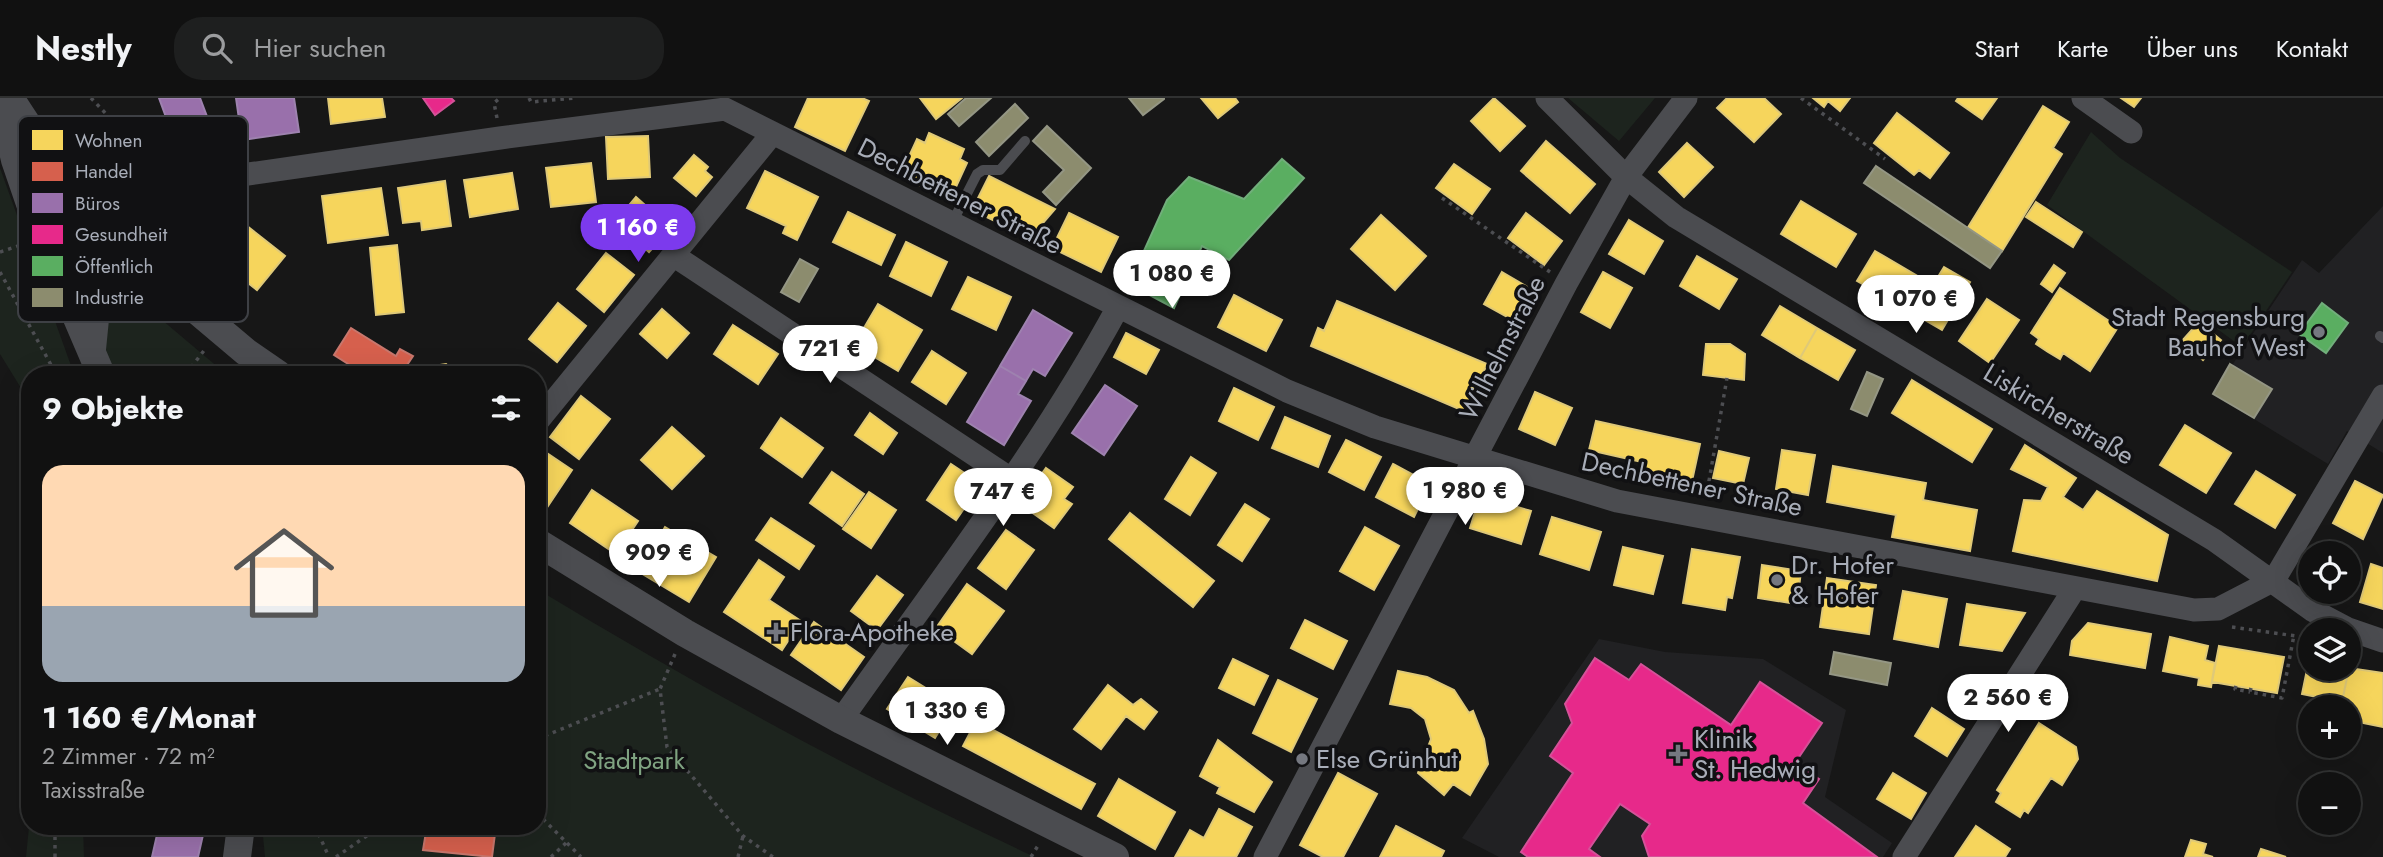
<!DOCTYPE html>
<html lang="de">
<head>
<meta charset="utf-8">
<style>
	body { margin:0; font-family:Jost,sans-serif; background:#1e1f1f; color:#f1f3f6; height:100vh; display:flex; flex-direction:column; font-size:26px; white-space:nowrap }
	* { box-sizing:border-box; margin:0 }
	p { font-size:23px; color:#9c9d9f }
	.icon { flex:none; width:38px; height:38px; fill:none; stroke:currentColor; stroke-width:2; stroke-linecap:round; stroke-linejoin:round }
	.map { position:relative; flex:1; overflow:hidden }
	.side { position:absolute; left:21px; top:268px; width:525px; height:469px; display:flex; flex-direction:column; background:#111; border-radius:28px; box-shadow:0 7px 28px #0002,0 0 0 2px #303131 }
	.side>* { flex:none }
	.fabs { position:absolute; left:2298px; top:443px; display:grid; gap:14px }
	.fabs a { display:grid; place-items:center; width:63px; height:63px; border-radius:50%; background:#111; box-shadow:0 7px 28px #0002,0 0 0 2px #303131; font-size:35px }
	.price { position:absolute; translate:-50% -60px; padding:0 16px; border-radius:24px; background:#fff; color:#222; font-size:23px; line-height:46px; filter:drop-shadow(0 2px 4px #0008) }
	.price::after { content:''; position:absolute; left:50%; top:42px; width:21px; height:16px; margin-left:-10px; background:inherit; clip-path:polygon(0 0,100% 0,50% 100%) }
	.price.active { background:#7c3aed; color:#fff }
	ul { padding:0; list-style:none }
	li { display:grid; align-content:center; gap:14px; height:371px; padding:0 21px }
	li+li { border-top:2px solid #303131 }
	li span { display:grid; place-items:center; height:217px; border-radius:21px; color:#555 }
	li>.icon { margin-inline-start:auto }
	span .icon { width:126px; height:126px; fill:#fffc; stroke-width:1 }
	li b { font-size:30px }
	h2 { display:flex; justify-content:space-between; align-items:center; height:84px; padding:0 21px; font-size:30px }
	header { display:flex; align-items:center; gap:42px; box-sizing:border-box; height:98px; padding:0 35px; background:#111; border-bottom:2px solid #303131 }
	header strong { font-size:33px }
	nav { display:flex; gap:38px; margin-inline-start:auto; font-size:24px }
	.search { width:490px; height:63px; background:#1e1f1f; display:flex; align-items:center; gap:18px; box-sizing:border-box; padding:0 24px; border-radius:28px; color:#9c9d9f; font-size:26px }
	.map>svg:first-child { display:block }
</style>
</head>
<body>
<header>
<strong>Nestly</strong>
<div class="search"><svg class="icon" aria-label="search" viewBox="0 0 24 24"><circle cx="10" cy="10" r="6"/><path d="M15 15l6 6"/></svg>Hier suchen</div>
<nav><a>Start</a><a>Karte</a><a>Über uns</a><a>Kontakt</a></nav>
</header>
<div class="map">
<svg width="2383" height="759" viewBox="0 0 2383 759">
	<rect width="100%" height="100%" fill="#171717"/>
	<path fill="#212123" d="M2383,108V355L2347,333L2328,366L2213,296L2302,162L2319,175Z
		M1599,541L1665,554L1763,561L1846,612L1825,699L1892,745L1883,759H1499L1462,740Z"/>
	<path fill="#1d241e" d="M1568,0H1655L1619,43Z
		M2091,34L2120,60L2292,174L2242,249L2047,107Z
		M0,70L74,276H30V317L24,295L0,256Z
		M117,184L226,276H114L102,245Z
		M537,491C699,589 864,680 1035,759H265L262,728H537Z
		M30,719V728H83L84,759H26Z"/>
	<path fill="#f6d55c" stroke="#dfc978" stroke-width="2" d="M328,0H382L385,19L331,26Z
		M808,0H862L869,3L845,53L795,29Z
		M920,0H962L936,21Z
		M1201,0H1235L1238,4L1218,20Z
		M1494,0L1525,28L1500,53L1471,23Z
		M1727,0H1764L1781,16L1754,44L1717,10Z
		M1813,0H1850L1840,13L1828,3L1824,9Z
		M1958,0H1997L1982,21L1956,3Z
		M2121,0H2141L2134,9Z
		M2043,8L2069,24L2053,50L2062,56L2002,153L1967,131Z
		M1897,15L1949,55L1930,80L1919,72L1914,77L1874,45Z
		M929,35L964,51L960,61L967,65L950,102L900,78L917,41L925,45Z
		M648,38L650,79L608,81L606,39Z
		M1546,43L1595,86L1570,115L1521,73Z
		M1687,45L1713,69L1684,99L1659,74Z
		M694,57L708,69L705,73L712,79L696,98L674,80Z
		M591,65L596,104L551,109L546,70Z
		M1454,66L1490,91L1472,116L1436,90Z
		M765,73L818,99L797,142L783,135L786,128L747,110Z
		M512,75L518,111L470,119L464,82Z
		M989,78L1055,111L1030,140L972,112Z
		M445,83L451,128L422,132L421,123L403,125L398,90Z
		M381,90L388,137L328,145L322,98Z
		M636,99L671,130L649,154L615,124Z
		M1801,103L1856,136L1836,169L1781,136Z
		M2036,104L2082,134L2073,149L2026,119Z
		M848,114L895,137L881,167L833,144Z
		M1069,115L1118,139L1101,174L1052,150Z
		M1526,115L1562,143L1544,167L1508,140Z
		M1381,117L1426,158L1395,192L1351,151Z
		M1629,122L1663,143L1644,176L1609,156Z
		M242,124L285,158L257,192L215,159Z
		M906,144L947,164L931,198L890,178Z
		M397,147L404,214L376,217L370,150Z
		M1875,153L1933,187L1944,169L1970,184L1942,232L1857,183Z
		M606,155L634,177L604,214L577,191Z
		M1697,158L1737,181L1719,211L1680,188Z
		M2054,167L2065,175L2052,194L2041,186Z
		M1502,174L1536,194L1518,225L1484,206Z
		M1603,174L1632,190L1610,230L1581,214Z
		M968,179L1011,199L996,232L952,211Z
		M2060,190L2118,229L2090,273L2063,255L2060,261L2048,254L2036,246L2039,241L2031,235Z
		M1234,197L1282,222L1266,253L1218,229Z
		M1987,201L2019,222L1990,265L1959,243Z
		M1337,203L1487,266L1466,314L1311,248L1318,230L1324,233Z
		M558,205L586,228L557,264L529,241Z
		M878,206L922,232L898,273L854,247Z
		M1780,208L1817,230L1800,260L1762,237Z
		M662,211L689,235L667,260L640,236Z
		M2199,224L2221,242L2203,262L2182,243Z
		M733,227L778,256L758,286L714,256Z
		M1817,230L1855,252L1838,282L1800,260Z
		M1126,235L1159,252L1146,276L1114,259Z
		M1706,246H1730L1745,256L1744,282L1703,277Z
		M932,253L966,275L946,306L912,284Z
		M446,266L457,276H428L434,268Z
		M1912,282L1992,331L1972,364L1892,315Z
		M1234,290L1274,309L1258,342L1219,323Z
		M1535,294L1572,310L1555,347L1519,331Z
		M581,298L610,321L579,361L550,339Z
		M870,315L897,335L883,356L855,337Z
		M1285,319L1330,338L1318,369L1272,350Z
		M781,320L823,350L802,379L761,350Z
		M1596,323L1700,346L1692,383L1640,371L1642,364L1589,352Z
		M2185,327L2231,355L2206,395L2160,367Z
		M672,329L704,358L672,391L641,362Z
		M1346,342L1381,359L1364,392L1329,374Z
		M2025,347L2076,380L2063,399L2083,412L2097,393L2168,437L2157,483L2013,453L2024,402L2041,403L2048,389L2011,371Z
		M538,349L572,372L546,411L537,405Z
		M1782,352L1815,357L1808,397L1776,391Z
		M1719,353L1749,360L1743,386L1713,380Z
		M1191,359L1216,375L1190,417L1165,401Z
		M951,366L981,386L956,422L927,402Z
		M1393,366L1430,386L1414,419L1376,399Z
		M1833,368L1926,385L1923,402L1977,412L1970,453L1892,439L1896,417L1827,404Z
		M1046,370L1073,389L1064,401L1072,406L1054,430L1020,406Z
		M2256,373L2295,397L2275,430L2235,406Z
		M832,374L864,396L842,428L810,405Z
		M2355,383L2383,397L2363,441L2333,425Z
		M592,392L638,423L616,456L570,425Z
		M869,394L896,412L871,450L843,431Z
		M1480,398L1531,413L1521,446L1470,430Z
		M1245,406L1269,421L1242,463L1218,447Z
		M1130,415L1214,483L1193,509L1109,441Z
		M1552,419L1601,434L1589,472L1540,456Z
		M771,420L814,448L799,471L756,442Z
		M665,429L716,459L689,504L639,474Z
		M1365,429L1399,448L1374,492L1340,473Z
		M1006,432L1034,452L1006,491L978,470Z
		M1623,449L1663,458L1653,496L1614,487Z
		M1692,451L1740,459L1732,500L1727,499L1725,512L1683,505Z
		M759,462L784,479L769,502L801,523L782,552L724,514Z
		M2371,466L2383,470V511L2360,504Z
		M1762,467L1801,473L1797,506L1758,500Z
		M877,478L903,497L877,532L851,513Z
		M1827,480L1876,487L1869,536L1820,529Z
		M967,486L1004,513L972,556L936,530Z
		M1903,493L1947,501L1938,549L1894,541Z
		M1967,506L2025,515L2002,553L1960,547Z
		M1305,522L1347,543L1333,571L1291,550Z
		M814,524L864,559L841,592L791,557Z
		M2088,525L2151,536L2145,570L2070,557L2072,543Z
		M2170,539L2208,548L2205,562L2215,565L2211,589L2198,587L2199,580L2163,573Z
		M2219,548L2284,559L2277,595L2212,584Z
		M1233,561L1268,578L1254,607L1219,590Z
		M2309,562L2310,570H2349L2342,604L2302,596Z
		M2349,570L2383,575V629L2348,622V609H2341Z
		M1398,573L1427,579L1454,592L1469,615L1473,613L1484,641L1488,666L1470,697L1453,686L1444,697L1418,675L1431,641L1425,621L1411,610L1390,606Z
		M908,579L955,608L935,640L887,611Z
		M1278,582L1317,601L1291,654L1253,635Z
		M1108,587L1133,607L1141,601L1157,614L1144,631L1126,618L1101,651L1074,631Z
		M1932,610L1964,631L1947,658L1915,638Z
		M976,623L1095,686L1081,711L963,648Z
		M2039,625L2076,649L2078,661L2062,687L2051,680L2028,715L2024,712L2020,719L1996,704L2001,695L1997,692Z
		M1218,642L1272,684L1254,714L1217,695L1220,689L1200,678Z
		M1338,675L1377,696L1343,759H1323L1300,747Z
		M1893,675L1926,695L1911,721L1877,701Z
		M1119,681L1175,714L1155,751L1098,718Z
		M1219,711L1252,729L1236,759H1175L1190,732L1204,740Z
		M1396,728L1444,753L1441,759H1380Z
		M1976,728L2010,751L2005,759H1955Z
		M2191,742L2206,746L2203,756L2213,759H2185Z
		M2261,751L2286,759H2258Z"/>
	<path fill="#d6604d" stroke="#c8776d" stroke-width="2" d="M351,230L396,258L400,251L413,258L401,276H364L334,257Z
		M427,728H496L492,759L423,752Z"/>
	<path fill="#9970ab" stroke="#9e82af" stroke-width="2" d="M159,0H200L217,45L196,53L194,46L178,52Z
		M236,0H294L299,34L242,42Z
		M1033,212L1072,235L1045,278L1033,271L1026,283L1000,268Z
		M1000,268L1026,283L1018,296L1031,303L1004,347L967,324Z
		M1105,287L1137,308L1104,357L1072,335Z
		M159,728H205L198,759H152Z"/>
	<path fill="#e7298a" stroke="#d45198" stroke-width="2" d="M423,0H451L454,3L435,17Z
		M1595,560L1629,582L1641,566L1731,627L1760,584L1822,625L1795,665L1819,681L1803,705L1877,759H1649L1642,738L1650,726L1620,706L1589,751L1600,759H1528L1521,754L1573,675L1550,658L1572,625L1565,606Z"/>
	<path fill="#5aae61" stroke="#71ae7b" stroke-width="2" d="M1282,61L1304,80L1229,162L1202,148L1174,210L1129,186L1167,102L1189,79L1244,101Z
		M2322,205L2348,225L2326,255L2299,236Z"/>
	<path fill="#8c8c6e" stroke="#949684" stroke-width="2" d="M966,0H991L959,28L948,16Z
		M1129,0H1164V1L1143,17Z
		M1015,6L1028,20L989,58L976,44Z
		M1047,28L1091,70L1056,107L1043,94L1064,72L1033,43Z
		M1876,68L2002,153L1990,170L1864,85Z
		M800,161L818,171L799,204L781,194Z
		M2230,266L2272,291L2254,320L2213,296Z
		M1867,274L1883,281L1867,318L1851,311Z
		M1834,554L1891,565L1887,587L1830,576Z"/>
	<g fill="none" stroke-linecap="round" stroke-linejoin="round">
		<path stroke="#4d4e52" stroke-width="3.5" stroke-dasharray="3.5 5" stroke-linecap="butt" d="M91,0L129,40L153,72
			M529,0L531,4L575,0
			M1801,0L1885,61
			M497,20L494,5L500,0
			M1442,100L1550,174
			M130,123L152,102
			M69,141L84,149
			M0,154L21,147
			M0,174L56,276
			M186,276L206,250
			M1706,400L1727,280
			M2232,529L2310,540
			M675,556L660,591L667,649L743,738L773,759
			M2236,588L2235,591L2250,594
			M2251,590L2250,594L2282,600L2294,537
			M537,641L660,591
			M537,715L581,759
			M315,728L329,759
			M55,759V728
			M336,759L381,728
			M551,759L566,745
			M738,759L743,738
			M1031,759L1039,746"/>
		<path stroke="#4b4c50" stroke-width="10" d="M952,125L977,76L983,72H1000L1025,43
			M2380,238L2383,240"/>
		<path stroke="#4b4c50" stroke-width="23" d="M1547,0L1626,79L1676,119L2214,442L2312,512L2348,531L2383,543
			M2083,0L2131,34
			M165,88L500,40L725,11L1287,293L1375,329L1617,403L2194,512L2218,511L2274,482
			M673,157L1011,381
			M537,324L772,36
			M2274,482L2383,298
			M841,622C936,487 1039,355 1118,209
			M1265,759L1566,186L1626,79L1686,0
			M1904,759L2075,490"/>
		<path stroke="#4b4c50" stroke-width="28" d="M1,0L15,62L38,129L101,276
			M10,0L61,78L112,141L246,254L278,276
			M92,251L100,170L112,141
			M537,444L685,535L841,622L1115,759
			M237,759L241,728"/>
	</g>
	<g fill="#757880" stroke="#111113" stroke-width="2.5">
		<circle cx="2319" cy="234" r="7"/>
		<circle cx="1777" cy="482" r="7"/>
		<path d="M772.5 523.5h7v7h7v7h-7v7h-7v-7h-7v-7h7z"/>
		<path d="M1674.5 645.5h7v7h7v7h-7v7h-7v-7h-7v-7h7z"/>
		<circle cx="1302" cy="661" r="7"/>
	</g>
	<g text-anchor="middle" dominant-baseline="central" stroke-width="7" stroke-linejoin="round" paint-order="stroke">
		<g font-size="26" fill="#a8adb8" stroke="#111113">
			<text transform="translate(960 98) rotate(27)">Dechbettener Straße</text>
			<text transform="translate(1502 250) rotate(-63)">Wilhelmstraße</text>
			<text transform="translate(2059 316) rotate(31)">Liskircherstraße</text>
			<text transform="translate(1692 386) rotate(12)">Dechbettener Straße</text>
		</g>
		<g font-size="26" fill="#a8adb8" stroke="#111113" text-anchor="start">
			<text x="2305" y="219" text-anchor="end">Stadt Regensburg<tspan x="2305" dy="30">Bauhof West</tspan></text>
			<text x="1791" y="467">Dr. Hofer<tspan x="1791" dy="30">&amp; Hofer</tspan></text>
			<text x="790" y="534">Flora-Apotheke</text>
			<text x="1694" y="641">Klinik<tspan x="1694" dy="30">St. Hedwig</tspan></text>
			<text x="1316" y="661">Else Grünhut</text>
		</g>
		<g font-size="26" fill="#7fa381" stroke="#111113">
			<text x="634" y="662">Stadtpark</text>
		</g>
	</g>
	<rect x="18" y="18" width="230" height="206" rx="10" fill="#111113" stroke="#3e4045" stroke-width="2"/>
	<rect x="32" y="32" width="31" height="20" fill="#f6d55c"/>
	<rect x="32" y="64" width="31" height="19" fill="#d6604d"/>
	<rect x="32" y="95" width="31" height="20" fill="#9970ab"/>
	<rect x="32" y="127" width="31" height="19" fill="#e7298a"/>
	<rect x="32" y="158" width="31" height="20" fill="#5aae61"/>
	<rect x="32" y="190" width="31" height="19" fill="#8c8c6e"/>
	<g font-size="19" fill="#a8adb8">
		<text x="75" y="49">Wohnen</text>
		<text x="75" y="80">Handel</text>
		<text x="75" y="112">Büros</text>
		<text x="75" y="143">Gesundheit</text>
		<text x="75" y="175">Öffentlich</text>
		<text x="75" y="206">Industrie</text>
	</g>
</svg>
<div class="fabs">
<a><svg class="icon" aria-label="locate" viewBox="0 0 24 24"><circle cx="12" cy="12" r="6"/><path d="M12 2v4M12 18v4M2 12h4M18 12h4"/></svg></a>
<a><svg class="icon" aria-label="layers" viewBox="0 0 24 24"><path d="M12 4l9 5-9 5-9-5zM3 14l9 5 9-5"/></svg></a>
<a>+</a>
<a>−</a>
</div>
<b class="price active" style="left:638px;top:166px">1 160 €</b>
<b class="price" style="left:1172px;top:212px">1 080 €</b>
<b class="price" style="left:1916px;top:237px">1 070 €</b>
<b class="price" style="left:830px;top:287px">721 €</b>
<b class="price" style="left:1465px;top:429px">1 980 €</b>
<b class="price" style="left:1003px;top:430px">747 €</b>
<b class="price" style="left:659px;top:491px">909 €</b>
<b class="price" style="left:2008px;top:636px">2 560 €</b>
<b class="price" style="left:947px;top:649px">1 330 €</b>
<section class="side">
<h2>9 Objekte<svg class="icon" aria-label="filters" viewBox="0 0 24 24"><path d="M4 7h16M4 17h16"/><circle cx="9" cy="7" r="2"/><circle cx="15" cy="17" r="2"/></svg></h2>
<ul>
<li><span style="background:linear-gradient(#ffd9b3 65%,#9aa5b1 0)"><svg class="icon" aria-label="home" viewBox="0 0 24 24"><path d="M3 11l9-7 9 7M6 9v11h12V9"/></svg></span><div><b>1 160 €/Monat</b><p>2 Zimmer · 72 m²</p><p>Taxisstraße</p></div></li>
</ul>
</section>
</div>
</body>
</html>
